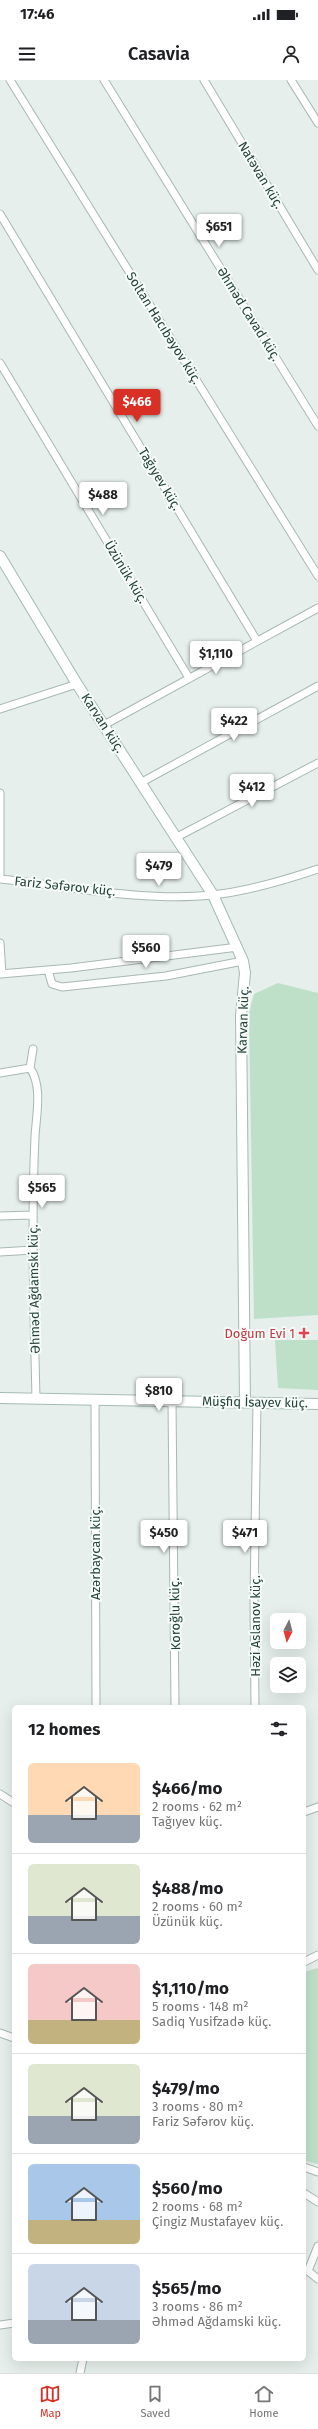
<!DOCTYPE html>
<html lang="en">
<head>
<meta charset="utf-8">
<style>
	body { margin:0; font-family:"Fira Sans",sans-serif; background:#f6f6f6; color:#202124; height:100vh; display:flex; flex-direction:column; font-size:15px; white-space:nowrap }
	* { box-sizing:border-box; margin:0 }
	p { font-size:13px; color:#757577 }
	.icon { flex:none; width:22px; height:22px; fill:none; stroke:currentColor; stroke-width:2; stroke-linecap:round; stroke-linejoin:round }
	.map { position:relative; flex:1; overflow:hidden }
	.drawer { position:absolute; left:12px; top:1625px; width:294px; height:656px; display:flex; flex-direction:column; background:#fff; border-radius:6px; box-shadow:0 4px 16px #0002 }
	.drawer>* { flex:none }
	.needle { width:26px; rotate:186deg }
	.buttons { position:absolute; left:270px; top:1533px; display:grid; gap:8px }
	.buttons a { display:grid; place-items:center; width:36px; height:36px; border-radius:6px; background:#fff; box-shadow:0 4px 16px #0002; font-size:20px }
	.price { position:absolute; translate:-50% -34px; padding:0 9px; border-radius:4px; background:#fff; color:#222; font-size:13px; line-height:26px; filter:drop-shadow(0 1px 2px #0008) }
	.price::after { content:''; position:absolute; left:50%; top:24px; width:12px; height:9px; margin-left:-6px; background:inherit; clip-path:polygon(0 0,100% 0,50% 100%) }
	.price.current { background:#d93025; color:#fff }
	ul { padding:0; list-style:none }
	li { display:flex; align-items:center; gap:12px; height:100px; padding:0 16px }
	li+li { border-top:1px solid #e0e0e0 }
	li span { display:grid; place-items:center; flex:none; width:112px; height:80px; border-radius:6px; color:#555 }
	li>.icon { margin-inline-start:auto }
	span .icon { width:48px; height:48px; fill:#fffc; stroke-width:1 }
	li b { font-size:17px }
	h2 { display:flex; justify-content:space-between; align-items:center; height:48px; padding:0 16px; font-size:17px }
	.status { display:flex; justify-content:space-between; align-items:center; height:28px; padding:0 20px; background:#fff; direction:ltr }
	.status svg { height:11px; fill:currentColor }
	header { display:flex; justify-content:space-between; align-items:center; height:52px; padding:0 16px; background:#fff; font-size:18px; font-weight:600 }
	.tab-bar { display:flex; justify-content:space-around; align-items:center; height:56px; border-top:1px solid #e0e0e0; background:#fff; font-size:11px; color:#757577 }
	.tab-bar a { display:grid; justify-items:center; gap:2px }
	.tab-bar .current { color:#d93025 }
	.map>svg:first-child { display:block }
</style>
</head>
<body>
<div class="status"><b>17:46</b><svg viewBox="0 0 49 12"><path d="M0 12V9h3v3zM5 12V6h3v6zM10 12V3h3v9zM15 12V0h3v12zM26 1h20v11H26zM47 4h2v5h-2z"/></svg></div>
<header><svg class="icon" aria-label="menu" viewBox="0 0 24 24"><path d="M4 6h16M4 12h16M4 18h16"/></svg>Casavia<svg class="icon" aria-label="person" viewBox="0 0 24 24"><circle cx="12" cy="8" r="4"/><path d="M4 21q1-7 8-7t8 7"/></svg></header>
<div class="map">
<svg width="318" height="2293" viewBox="0 0 318 2293">
	<rect width="100%" height="100%" fill="#e6efeb"/>
	<path fill="#bfe0c8" d="M278,903L318,913V1235L254,1239L249,933L254,914Z
		M275,1260H318V1310L278,1308Z
		M318,1888V2084L305,2081L306,2069L304,2068V1892Z"/>
	<g fill="none" stroke-linecap="round" stroke-linejoin="round">
		<defs>
			<path id="street" d="M10,0L318,496
				M104,0L318,346
				M204,0L318,190
				M291,0L318,43
				M0,134L257,561
				M0,283L189,598
				M0,629L77,604
				M104,645L318,528
				M142,702L318,606
				M0,713V795
				M177,757L318,683
				M0,799C67,806 145,822 212,815C243,812 288,799 318,789
				M0,863L2,894
				M48,890L52,904L62,907L166,896L243,881
				M0,894L71,888L238,867
				M30,988L33,969
				M0,993L30,988C43,1006 36,1036 35,1057C31,1144 34,1231 36,1319
				M0,1136L32,1135
				M0,1172L33,1170
				M95,1320L96,1627
				M172,1321L175,1627
				M255,1627L254,1519L257,1322
				M0,1714L14,1723
				M304,1732L318,1727
				M304,1882L318,1875
				M0,1953L14,1958
				M304,2087L318,2092
				M304,2113L318,2122
				M318,2166L308,2191L318,2199
				M0,2245L14,2243
				M80,2293L83,2279"/>
			<path id="secondary" d="M0,476L77,604L213,815L243,881L245,893L241,936L245,1322
				M0,1318L318,1324"/>
		</defs>
		<use href="#street" stroke="#a8b8b2" stroke-width="9"/>
		<use href="#secondary" stroke="#a4bbb3" stroke-width="12"/>
		<use href="#street" stroke="#fff" stroke-width="7"/>
		<use href="#secondary" stroke="#fff" stroke-width="10"/>
	</g>
	<path fill="#e0444e" stroke="#f7fbf9" stroke-width="1.5" d="M302 1247h4v4h4v4h-4v4h-4v-4h-4v-4h4z"/>
	<g text-anchor="middle" dominant-baseline="central" stroke-width="4" stroke-linejoin="round" paint-order="stroke">
		<g font-size="13" fill="#24423a" stroke="#f7fbf9">
			<text transform="translate(261 95) rotate(59)">Natəvan küç.</text>
			<text transform="translate(249 234) rotate(58)">Əhməd Cavad küç.</text>
			<text transform="translate(164 248) rotate(58)">Soltan Hacıbəyov küç.</text>
			<text transform="translate(160 399) rotate(59)">Tağıyev küç.</text>
			<text transform="translate(126 492) rotate(59)">Üzünük küç.</text>
			<text transform="translate(103 643) rotate(57)">Karvan küç.</text>
			<text transform="translate(65 806) rotate(6)">Fariz Səfərov küç.</text>
			<text transform="translate(243 940) rotate(-88)">Karvan küç.</text>
			<text transform="translate(34 1209) rotate(-91)">Əhməd Ağdamski küç.</text>
			<text transform="translate(255 1322) rotate(1)">Müşfiq İsayev küç.</text>
			<text transform="translate(95 1473) rotate(-90)">Azərbaycan küç.</text>
			<text transform="translate(175 1534) rotate(-91)">Koroğlu küç.</text>
			<text transform="translate(255 1546) rotate(-90)">Həzi Aslanov küç.</text>
		</g>
		<g font-size="13" fill="#be3a42" stroke="#f7fbf9" text-anchor="end">
			<text x="295" y="1253">Doğum Evi 1</text>
		</g>
	</g>
</svg>
<div class="buttons">
<a><svg class="needle" viewBox="-14 -14 28 28"><path d="M0-13l5 13h-10z" fill="#e53935"/><path d="M0 13l5-13h-10z" fill="#757577"/></svg></a>
<a><svg class="icon" aria-label="layers" viewBox="0 0 24 24"><path d="M12 4l9 5-9 5-9-5zM3 14l9 5 9-5"/></svg></a>
</div>
<b class="price" style="left:219px;top:168px">$651</b>
<b class="price current" style="left:137px;top:343px">$466</b>
<b class="price" style="left:103px;top:436px">$488</b>
<b class="price" style="left:216px;top:595px">$1,110</b>
<b class="price" style="left:234px;top:662px">$422</b>
<b class="price" style="left:252px;top:728px">$412</b>
<b class="price" style="left:159px;top:807px">$479</b>
<b class="price" style="left:146px;top:889px">$560</b>
<b class="price" style="left:42px;top:1129px">$565</b>
<b class="price" style="left:159px;top:1332px">$810</b>
<b class="price" style="left:164px;top:1474px">$450</b>
<b class="price" style="left:245px;top:1474px">$471</b>
<section class="drawer">
<h2>12 homes<svg class="icon" aria-label="filters" viewBox="0 0 24 24"><path d="M4 7h16M4 17h16"/><circle cx="9" cy="7" r="2"/><circle cx="15" cy="17" r="2"/></svg></h2>
<ul>
<li><span style="background:linear-gradient(#ffd9b3 65%,#9aa5b1 0)"><svg class="icon" aria-label="home" viewBox="0 0 24 24"><path d="M3 11l9-7 9 7M6 9v11h12V9"/></svg></span><div><b>$466/mo</b><p>2 rooms · 62 m²</p><p>Tağıyev küç.</p></div></li>
<li><span style="background:linear-gradient(#dfe7d0 65%,#9aa5b1 0)"><svg class="icon" aria-label="home" viewBox="0 0 24 24"><path d="M3 11l9-7 9 7M6 9v11h12V9"/></svg></span><div><b>$488/mo</b><p>2 rooms · 60 m²</p><p>Üzünük küç.</p></div></li>
<li><span style="background:linear-gradient(#f6c9c9 70%,#c2b280 0)"><svg class="icon" aria-label="home" viewBox="0 0 24 24"><path d="M3 11l9-7 9 7M6 9v11h12V9"/></svg></span><div><b>$1,110/mo</b><p>5 rooms · 148 m²</p><p>Sadiq Yusifzadə küç.</p></div></li>
<li><span style="background:linear-gradient(#dfe7d0 65%,#9aa5b1 0)"><svg class="icon" aria-label="home" viewBox="0 0 24 24"><path d="M3 11l9-7 9 7M6 9v11h12V9"/></svg></span><div><b>$479/mo</b><p>3 rooms · 80 m²</p><p>Fariz Səfərov küç.</p></div></li>
<li><span style="background:linear-gradient(#a9c7e8 70%,#c2b280 0)"><svg class="icon" aria-label="home" viewBox="0 0 24 24"><path d="M3 11l9-7 9 7M6 9v11h12V9"/></svg></span><div><b>$560/mo</b><p>2 rooms · 68 m²</p><p>Çingiz Mustafayev küç.</p></div></li>
<li><span style="background:linear-gradient(#c9d6e8 70%,#9aa5b1 0)"><svg class="icon" aria-label="home" viewBox="0 0 24 24"><path d="M3 11l9-7 9 7M6 9v11h12V9"/></svg></span><div><b>$565/mo</b><p>3 rooms · 86 m²</p><p>Əhməd Ağdamski küç.</p></div></li>
</ul>
</section>
</div>
<nav class="tab-bar">
<a class="current"><svg class="icon" aria-label="map" viewBox="0 0 24 24"><path d="M3 6l6-2 6 2 6-2v14l-6 2-6-2-6 2zM9 4v14M15 6v14"/></svg>Map</a>
<a><svg class="icon" aria-label="saved" viewBox="0 0 24 24"><path d="M7 4h10v16l-5-4-5 4z"/></svg>Saved</a>
<a><svg class="icon" aria-label="home" viewBox="0 0 24 24"><path d="M3 11l9-7 9 7M6 9v11h12V9"/></svg>Home</a>
</nav>
</body>
</html>
